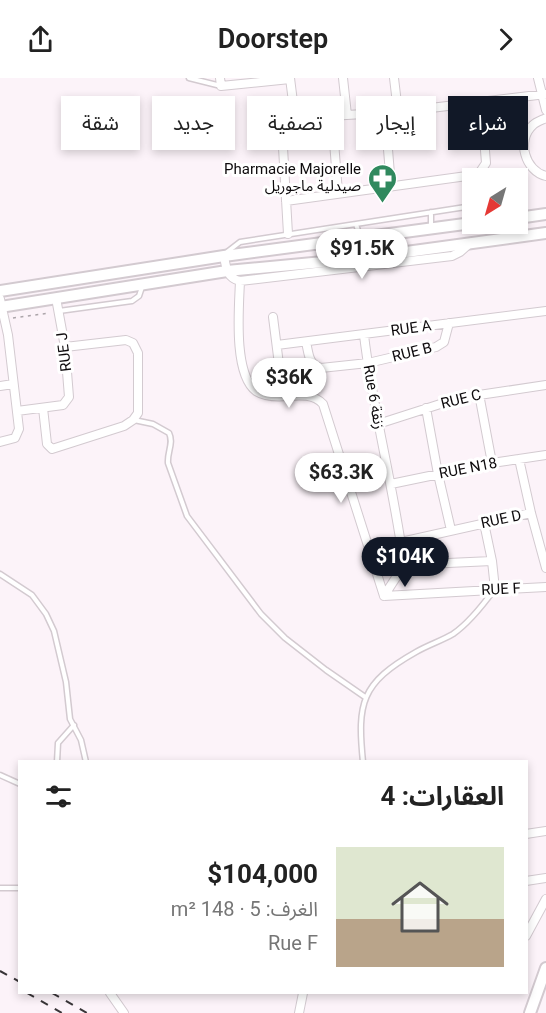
<!DOCTYPE html>
<html lang="ar">
<head>
<meta charset="utf-8">
<style>
	body { margin:0; font-family:Roboto,"Noto Sans Arabic",sans-serif; background:#f2f2f2; color:#222; direction:rtl; height:100vh; display:flex; flex-direction:column; font-size:22px; white-space:nowrap }
	* { box-sizing:border-box; margin:0 }
	p { font-size:20px; color:#767676 }
	.icon { flex:none; width:33px; height:33px; fill:none; stroke:currentColor; stroke-width:2; stroke-linecap:round; stroke-linejoin:round }
	.map { position:relative; flex:1; overflow:hidden; direction:ltr }
	.side { position:absolute; left:18px; top:682px; width:510px; height:234px; display:flex; flex-direction:column; background:#fff; border-radius:0px; box-shadow:0 3px 9px #0003; direction:rtl }
	.side>* { flex:none }
	.guide { position:absolute; left:18px; top:18px; width:510px; height:54px; direction:rtl; display:flex; gap:12px }
	.needle { width:39px; rotate:217deg }
	.controls { position:absolute; left:462px; top:90px; display:grid; gap:12px }
	.controls a { display:grid; place-items:center; width:66px; height:66px; border-radius:0px; background:#fff; box-shadow:0 3px 9px #0003; font-size:30px }
	.price { position:absolute; translate:-50% -51px; padding:0 14px; border-radius:21px; background:#fff; color:#222; font-size:20px; line-height:39px; filter:drop-shadow(0 2px 3px #0008) }
	.price::after { content:''; position:absolute; left:50%; top:36px; width:18px; height:14px; margin-left:-9px; background:inherit; clip-path:polygon(0 0,100% 0,50% 100%) }
	.price.selected { background:#111827; color:#fff }
	ul { padding:0; list-style:none }
	li { display:flex; align-items:center; gap:18px; height:150px; padding:0 24px }
	li span { display:grid; place-items:center; flex:none; width:168px; height:120px; border-radius:0px; color:#555 }
	li>.icon { margin-inline-start:auto }
	span .icon { width:72px; height:72px; fill:#fffc; stroke-width:1 }
	li b { font-size:26px }
	h2 { display:flex; justify-content:space-between; align-items:center; height:72px; padding:0 24px; font-size:26px }
	.pill { padding:0 21px; border-radius:0px; background:#fff; box-shadow:0 3px 9px #0003; font-size:21px; line-height:54px }
	.pill.selected { background:#111827; color:#fff }
	header { display:flex; justify-content:space-between; align-items:center; height:78px; padding:0 24px; background:#fff; font-size:27px; font-weight:600 }
	.map>svg:first-child { display:block }
</style>
</head>
<body>
<header><svg class="icon" aria-label="forward" viewBox="0 0 24 24"><path d="M9 5l7 7-7 7"/></svg>Doorstep<svg class="icon" aria-label="share" viewBox="0 0 24 24"><path d="M12 15V3M7 8l5-5 5 5M5 13v7h14v-7"/></svg></header>
<div class="map">
<svg width="546" height="935" viewBox="0 0 546 935">
	<rect width="100%" height="100%" fill="#fcf3f9"/>
	<g fill="none" stroke-linecap="round" stroke-linejoin="round">
		<defs>
			<path id="service" d="M189,0L221,8
				M356,146L360,159
				M431,148V134
				M227,174L240,164L472,128
				M59,233L132,223L139,218L142,209
				M134,342L153,346L169,355C174,365 167,374 168,385L187,438L261,536L285,560L326,592L365,619
				M0,496L32,517L46,536L54,553L66,604L70,641L81,662L86,684
				M57,684L58,665L74,647
				M363,684C357,625 361,605 416,574C428,567 441,563 453,556C469,545 483,527 494,512
				M0,697L20,706
				M0,810H20"/>
			<path id="minor" d="M220,0L221,8L290,1
				M290,0L295,40
				M343,0L347,37
				M394,0L398,34
				M538,0L546,32
				M385,35L391,108
				M332,38L338,115
				M546,40C542,42 536,44 533,47C516,62 525,93 546,98
				M286,123L474,97L480,94L486,85L481,23
				M288,156L282,52L286,44L295,40L398,34L546,16
				M224,178C226,190 227,200 240,203L452,178L460,174L469,166
				M240,203C239,229 233,296 256,313C265,319 277,319 288,318C300,317 314,316 323,326L384,518
				M0,221L8,257L19,351L15,360L0,364
				M273,239L283,318
				M364,257C373,334 394,410 404,487
				M306,264C309,276 308,286 321,290L368,285L436,269L444,264L449,245
				M277,267L546,233
				M0,308L13,306
				M479,316L492,385
				M43,330L47,366L52,371L124,348L133,342L138,335V275L133,265L126,262L65,269
				M426,330L438,396L451,452
				M17,333L63,327L69,319L65,269L56,220
				M378,346L459,320L546,307
				M519,381L531,435L546,490
				M391,406L492,385L546,377
				M484,445L492,483L495,511
				M401,464L531,435
				M404,487L492,483
				M384,518L546,509
				M384,518L404,487
				M526,756L546,753
				M526,803L546,800
				M526,858L546,821
				M110,915L124,935
				M299,935L303,915"/>
			<path id="secondary" d="M518,140L546,136
				M0,213L224,178L472,145
				M0,229L227,193L355,181L546,155
				M530,935L546,890"/>
		</defs>
		<use href="#service" stroke="#d3cad0" stroke-width="7"/>
		<use href="#minor" stroke="#d3cad0" stroke-width="10"/>
		<use href="#secondary" stroke="#d3cad0" stroke-width="14"/>
		<path stroke="#aca5aa" stroke-width="1.5" stroke-dasharray="3 4.5" stroke-linecap="butt" d="M13,240L50,235"/>
		<use href="#service" stroke="#fff" stroke-width="4"/>
		<use href="#minor" stroke="#fff" stroke-width="8"/>
		<use href="#secondary" stroke="#fff" stroke-width="10"/>
		<path stroke="#393538" stroke-width="2" stroke-dasharray="8 8" stroke-linecap="butt" d="M0,893L20,904
			M27,915L62,935
			M52,915L87,935"/>
	</g>
	<defs>
		<symbol id="pharmacy-pin" viewBox="-11 -11 22 30"><path d="M0 17L-7.5 6A9.5 9.5 0 1 1 7.5 6Z" fill="#30895e" stroke="#fff"/><path d="M-2-6h4v4h4v4h-4v4h-4v-4h-4v-4h4Z" fill="#fff"/></symbol>
	</defs>
	<g fill-rule="evenodd">
		<use href="#pharmacy-pin" x="366" y="84" width="33" height="45"/>
	</g>
	<g text-anchor="middle" dominant-baseline="central" stroke-width="6" stroke-linejoin="round" paint-order="stroke">
		<g font-size="15" fill="#0e0b0d" stroke="#fff" text-anchor="end">
			<text x="361" y="91">Pharmacie Majorelle<tspan x="361" dy="17">صيدلية ماجوريل</tspan></text>
		</g>
		<g font-size="15" fill="#0e0b0d" stroke="#fff">
			<text transform="translate(411 250) rotate(-8)">RUE A</text>
			<text transform="translate(64 274) rotate(-97)">RUE J</text>
			<text transform="translate(412 274) rotate(-14)">RUE B</text>
			<text transform="translate(374 319) rotate(80)">Rue 6 زنقة</text>
			<text transform="translate(461 321) rotate(-14)">RUE C</text>
			<text transform="translate(468 390) rotate(-11)">RUE N18</text>
			<text transform="translate(501 441) rotate(-12)">RUE D</text>
			<text transform="translate(501 511) rotate(-3)">RUE F</text>
		</g>
	</g>
</svg>
<div class="controls">
<a><svg class="needle" viewBox="-14 -14 28 28"><path d="M0-13l5 13h-10z" fill="#e53935"/><path d="M0 13l5-13h-10z" fill="#767676"/></svg></a>
</div>
<b class="price" style="left:362px;top:202px">$91.5K</b>
<b class="price" style="left:289px;top:331px">$36K</b>
<b class="price" style="left:341px;top:426px">$63.3K</b>
<b class="price selected" style="left:405px;top:510px">$104K</b>
<div class="guide">
<a class="pill selected">شراء</a>
<a class="pill">إيجار</a>
<a class="pill">تصفية</a>
<a class="pill">جديد</a>
<a class="pill">شقة</a>
</div>
<section class="side">
<h2>العقارات: 4<svg class="icon" aria-label="filters" viewBox="0 0 24 24"><path d="M4 7h16M4 17h16"/><circle cx="9" cy="7" r="2"/><circle cx="15" cy="17" r="2"/></svg></h2>
<ul>
<li><span style="background:linear-gradient(#dfe7d0 60%,#b9a48a 0)"><svg class="icon" aria-label="home" viewBox="0 0 24 24"><path d="M3 11l9-7 9 7M6 9v11h12V9"/></svg></span><div><b>$104,000</b><p>الغرف: 5 · 148 m²</p><p>Rue F</p></div></li>
</ul>
</section>
</div>
</body>
</html>
